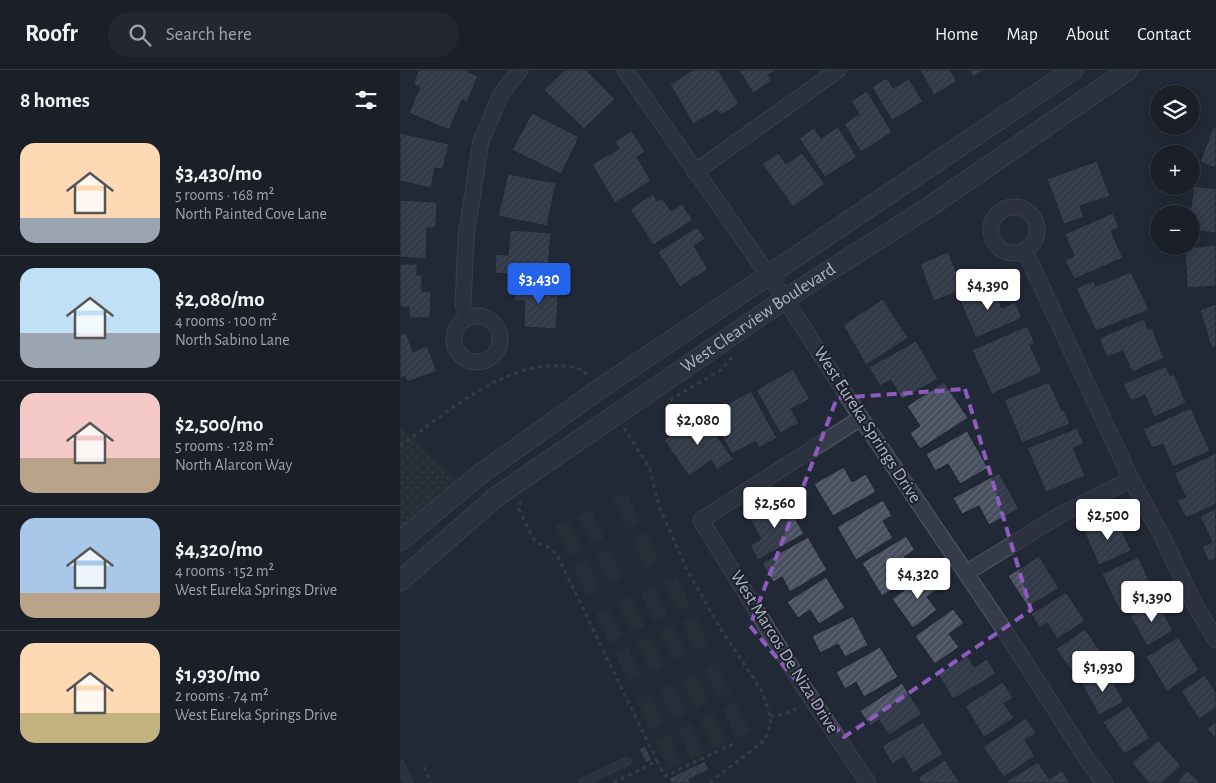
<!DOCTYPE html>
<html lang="en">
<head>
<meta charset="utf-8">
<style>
	body { margin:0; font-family:"Alegreya Sans",sans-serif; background:#232730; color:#f1f3f6; height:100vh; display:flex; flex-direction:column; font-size:19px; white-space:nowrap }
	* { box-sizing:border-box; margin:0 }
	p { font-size:16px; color:#9fa2a8 }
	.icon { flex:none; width:28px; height:28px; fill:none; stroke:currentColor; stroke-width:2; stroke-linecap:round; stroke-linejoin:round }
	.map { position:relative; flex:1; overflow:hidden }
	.sheet { display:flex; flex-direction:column; background:#1a1f28; width:400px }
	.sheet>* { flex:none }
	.tools { position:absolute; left:750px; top:15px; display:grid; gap:10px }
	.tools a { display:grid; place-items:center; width:50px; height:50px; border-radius:50%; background:#1a1f28; box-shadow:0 2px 12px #0003,0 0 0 1px #383d45; font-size:25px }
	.price { position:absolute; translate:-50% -42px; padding:0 11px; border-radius:5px; background:#fff; color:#222; font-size:16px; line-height:32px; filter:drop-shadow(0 1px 2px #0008) }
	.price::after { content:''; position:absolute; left:50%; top:30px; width:15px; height:11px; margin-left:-8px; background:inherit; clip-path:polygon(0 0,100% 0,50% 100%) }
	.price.on { background:#2563eb; color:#fff }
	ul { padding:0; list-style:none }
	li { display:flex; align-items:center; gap:15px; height:125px; padding:0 20px }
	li+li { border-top:1px solid #383d45 }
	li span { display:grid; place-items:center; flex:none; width:140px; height:100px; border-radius:15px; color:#555 }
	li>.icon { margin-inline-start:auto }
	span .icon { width:60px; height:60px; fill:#fffc; stroke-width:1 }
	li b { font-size:21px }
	h2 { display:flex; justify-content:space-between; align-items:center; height:60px; padding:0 20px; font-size:21px }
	header { display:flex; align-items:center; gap:30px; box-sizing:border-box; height:70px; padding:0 25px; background:#1a1f28; border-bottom:1px solid #383d45 }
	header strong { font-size:24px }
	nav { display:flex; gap:28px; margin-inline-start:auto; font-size:18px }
	.search { width:350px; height:45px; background:#232730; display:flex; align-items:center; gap:12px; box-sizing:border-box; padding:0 18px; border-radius:20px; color:#9fa2a8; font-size:19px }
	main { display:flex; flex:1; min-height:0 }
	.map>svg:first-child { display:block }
</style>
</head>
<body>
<header>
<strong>Roofr</strong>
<div class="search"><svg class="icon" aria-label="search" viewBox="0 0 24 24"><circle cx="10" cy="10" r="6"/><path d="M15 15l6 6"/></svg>Search here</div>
<nav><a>Home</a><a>Map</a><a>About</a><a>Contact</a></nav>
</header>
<main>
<section class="sheet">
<h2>8 homes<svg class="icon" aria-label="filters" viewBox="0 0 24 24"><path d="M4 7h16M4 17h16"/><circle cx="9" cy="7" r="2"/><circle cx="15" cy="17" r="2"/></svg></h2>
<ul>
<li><span style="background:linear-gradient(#ffd9b3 75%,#9aa5b1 0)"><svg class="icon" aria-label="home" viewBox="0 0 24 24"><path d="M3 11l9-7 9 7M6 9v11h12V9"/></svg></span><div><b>$3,430/mo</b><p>5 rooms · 168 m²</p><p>North Painted Cove Lane</p></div></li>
<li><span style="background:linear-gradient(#bfe0f5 65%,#9aa5b1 0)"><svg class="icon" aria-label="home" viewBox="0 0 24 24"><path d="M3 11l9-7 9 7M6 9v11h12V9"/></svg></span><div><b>$2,080/mo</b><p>4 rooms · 100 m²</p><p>North Sabino Lane</p></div></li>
<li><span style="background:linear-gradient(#f6c9c9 65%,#b9a48a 0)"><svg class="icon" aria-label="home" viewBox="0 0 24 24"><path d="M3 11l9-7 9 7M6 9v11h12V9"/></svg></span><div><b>$2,500/mo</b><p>5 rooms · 128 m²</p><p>North Alarcon Way</p></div></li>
<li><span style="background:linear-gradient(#a9c7e8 75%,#b9a48a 0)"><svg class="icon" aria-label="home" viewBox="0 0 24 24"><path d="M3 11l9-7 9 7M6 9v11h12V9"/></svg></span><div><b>$4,320/mo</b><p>4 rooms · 152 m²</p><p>West Eureka Springs Drive</p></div></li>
<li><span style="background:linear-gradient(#ffd9b3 70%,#c2b280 0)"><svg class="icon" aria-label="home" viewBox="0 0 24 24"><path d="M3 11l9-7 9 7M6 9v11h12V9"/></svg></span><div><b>$1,930/mo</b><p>2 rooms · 74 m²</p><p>West Eureka Springs Drive</p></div></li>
</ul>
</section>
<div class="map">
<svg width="816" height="713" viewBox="0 0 816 713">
	<defs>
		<pattern id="green-dots" width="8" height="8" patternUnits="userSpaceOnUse" patternTransform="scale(1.25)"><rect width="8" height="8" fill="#273739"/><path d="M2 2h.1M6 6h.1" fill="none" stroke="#445254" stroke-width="1.8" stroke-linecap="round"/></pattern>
		<pattern id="building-hatch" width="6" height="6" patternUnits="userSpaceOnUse" patternTransform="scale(1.25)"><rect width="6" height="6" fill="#485060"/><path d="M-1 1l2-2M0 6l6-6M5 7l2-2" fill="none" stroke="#606775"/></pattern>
	</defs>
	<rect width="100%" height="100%" fill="#222936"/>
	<path fill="url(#green-dots)" d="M0,356L56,410L0,459Z"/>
	<path fill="#273739" d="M227,423L240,452L227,459L213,429Z
		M191,440L204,469L191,475L177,446Z
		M168,450L182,479L168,485L155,456Z
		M246,463L259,492L246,499L232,469Z
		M209,479L223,508L210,514L196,485Z
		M187,490L200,519L187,525L173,496Z
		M277,506L290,535L277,541L263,512Z
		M254,516L268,545L254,552L241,523Z
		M232,527L245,556L232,562L218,533Z
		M209,537L223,566L209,573L196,543Z
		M295,546L309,575L295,581L282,552Z
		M273,556L286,585L273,591L259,562Z
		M250,567L264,596L251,602L237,573Z
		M228,577L242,606L228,612L215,583Z
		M317,593L331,622L318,628L304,599Z
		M295,603L309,632L296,639L282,610Z
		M273,614L286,643L273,649L259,620Z
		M250,624L264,653L251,660L237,630Z
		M336,632L350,662L336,668L323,639Z
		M314,643L327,672L314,678L300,649Z
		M291,654L305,683L291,689L278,660Z
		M269,664L282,693L269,699L255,670Z"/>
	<path fill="url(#building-hatch)" stroke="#1d222d" d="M19,0H64L78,6L67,32L62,30L49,60L9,43L20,17L13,14Z
		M165,0H186L215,29L184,59L144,20Z
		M293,0H318L339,34L321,45L317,40L293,54L270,14Z
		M339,0H377L368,5L372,11L353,23Z
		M520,0H550L557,11L534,25Z
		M569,0H585L574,7Z
		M487,8L493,18L509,9L523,32L492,50L472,17Z
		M467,21L492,62L461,82L444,54L459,44L451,31Z
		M132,43L179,67L161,104L112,80Z
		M814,56L816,57V98L800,92Z
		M438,57L457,87L425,107L399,68L414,58L421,68Z
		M232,61L245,82L237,87L251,111L215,133L192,94L219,79L215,71Z
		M0,63L49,74L43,99L35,98L31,118L0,111Z
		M378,83L386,94L402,83L425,114L393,137L362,94Z
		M697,91L710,126L680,136L684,147L664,154L647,109Z
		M108,104L156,113L147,156L98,146Z
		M794,116L816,119V163L791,160L790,144Z
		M253,124L257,131L262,128L271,141L282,134L293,150L253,175L230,139Z
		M0,130L37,132L36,158H27L26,189L0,187Z
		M713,143L719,158L711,161L723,188L674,209L665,190L674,186L665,164Z
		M297,157L305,169L294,176L308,199L280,217L258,182Z
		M110,160L151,163L147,208L95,203L96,184L108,185Z
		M816,175V216L787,218L785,178Z
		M548,182L557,203L574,197L580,213L534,231L520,194Z
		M0,194H17V205H22V221L31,222L30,248H9V237H0Z
		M731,202L749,240L696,261L676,218L694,211L696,216Z
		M115,214L159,216L156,259L124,257L125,231L114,230Z
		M591,214L602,238L615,232L622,248L576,268L559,228Z
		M483,229L508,268L466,295L443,255Z
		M816,234V277L812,279L800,240Z
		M744,249L748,259L752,258L764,288L732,302L723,281L707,287L699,268Z
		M627,256L635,273L630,275L642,302L592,324L572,280Z
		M6,263L13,282L27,276L37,301L7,312L5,306L0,308V265Z
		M516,271L538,309L502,329L491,310L480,316L469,297Z
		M766,296L770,306L774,304L786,333L754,347L745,325L731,331L723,314Z
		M393,299L410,329L391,339L399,353L380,363L356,320Z
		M544,312L568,348L520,379L510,363L520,356L507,336Z
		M649,312L662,341L664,340L670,354L622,373L604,330Z
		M351,321L377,368L359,378L356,371L332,384L310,344Z
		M791,338L810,381L773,397L763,374L752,378L743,359Z
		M301,344L333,389L317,400L311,390L289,406L264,370Z
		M677,358L684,374L673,378L685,406L646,422L627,378Z
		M567,361L588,398L560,414L548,394L535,401L526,384Z
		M816,383V434L786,448L777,430L786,427L774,403Z
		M444,397L452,412L466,404L476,422L433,446L414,414Z
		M599,403L619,439L589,455L579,436L562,444L553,428Z
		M384,429L404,464L358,490L350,475L361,469L350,449Z
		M483,430L492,446L483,451L493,468L456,490L437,457Z
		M816,439V489L809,492L802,477L812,472L800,446Z
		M716,447L731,481L699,495L684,461Z
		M506,466L515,480L504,487L516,506L482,526L462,493Z
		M408,467L427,500L390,522L382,507L373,512L362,493Z
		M639,486L659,518L628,537L608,506Z
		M738,487L756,524L720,541L702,504Z
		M530,501L541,517L527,527L537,540L513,558L492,529Z
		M426,507L445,538L419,554L410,540L398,548L387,532Z
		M666,522L685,551L657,569L647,553L640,558L631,544Z
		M757,531L773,561L747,576L730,546Z
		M553,539L564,553L549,564L559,577L535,594L515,566Z
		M453,546L468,575L445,587L438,574L420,583L412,566Z
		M685,559L707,591L678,610L656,579Z
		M778,567L799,600L767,621L746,587Z
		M480,577L498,607L464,627L456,612L445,619L436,602Z
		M568,586L574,597L587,589L596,604L553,629L538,604Z
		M707,601L724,632L699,645L682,614Z
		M805,605L816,623V638L799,649L781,621Z
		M603,612L613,628L604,633L614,648L584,667L565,636Z
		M502,613L522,644L489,665L479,650L470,656L460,641Z
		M729,636L750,668L724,684L703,652Z
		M626,648L636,663L625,670L635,686L604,707L583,677Z
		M816,651V669L807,659Z
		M523,652L543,684L513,703L504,687L492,694L482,676Z
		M758,670L781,696L762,713H749L732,693Z
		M245,676L252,690L246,693L239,679Z
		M545,690L560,713H521L518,708Z
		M305,691L309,700L289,709L291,713H271L269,708Z
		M638,692L649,709L662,701L670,713H609L607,711Z
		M787,701L801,713H776Z"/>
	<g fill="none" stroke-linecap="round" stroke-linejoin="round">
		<defs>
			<path id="service" d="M0,694L9,713
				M182,713L227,691"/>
			<path id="minor" d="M225,0L385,229L461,348L603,558L690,694L705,713
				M295,102L438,0
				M591 160a23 23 0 1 1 46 0a23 23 0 1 1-46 0Z
				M625,181L731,409L762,466L795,535L816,570
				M54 269a23 23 0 1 1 46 0a23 23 0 1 1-46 0Z
				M67,248L63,235L66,166L81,71L101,24L120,0
				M461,348L301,450L399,610L468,713
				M566,503L660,445L731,409"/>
			<g id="tertiary">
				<path d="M0,471L79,405L198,320L673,0"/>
				<path id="s1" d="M0,511L96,427L385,229L529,137L728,0"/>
			</g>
		</defs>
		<use href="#service" stroke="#535964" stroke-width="9"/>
		<use href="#minor" stroke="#535964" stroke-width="17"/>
		<use href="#tertiary" stroke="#535964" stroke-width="21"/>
		<path stroke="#435356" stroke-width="3" stroke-dasharray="4 4" stroke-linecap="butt" d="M270,330L321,300L332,287
			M224,358L249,397L259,436L286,498L322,561L362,621L370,646L371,654L365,670L309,713
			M0,376C50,341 116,279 183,300L189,308
			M121,431L119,439L132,467L136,472L150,478L157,485L257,691L213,713
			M370,646L382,645L401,637
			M257,691L265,706L333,674
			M24,697L31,713"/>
		<use href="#service" stroke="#353b47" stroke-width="8"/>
		<use href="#minor" stroke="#353b47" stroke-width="15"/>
		<use href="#tertiary" stroke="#353b47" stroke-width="19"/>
	</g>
	<path d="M0 0H816V713H0ZM565,319L631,540L444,667L350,556L437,328Z" fill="#222936" fill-opacity=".55" fill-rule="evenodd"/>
	<path fill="none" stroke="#8e5cc0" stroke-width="4" stroke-dasharray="10 6" stroke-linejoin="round" d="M565,319L631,540L444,667L350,556L437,328Z"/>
	<g text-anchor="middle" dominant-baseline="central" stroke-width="4" stroke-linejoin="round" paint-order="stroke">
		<g font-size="18" fill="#b0b6c3" stroke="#1b202b">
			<text stroke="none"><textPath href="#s1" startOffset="445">West Clearview Boulevard</textPath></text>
			<text transform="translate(467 355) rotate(57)">West Eureka Springs Drive</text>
			<text transform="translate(384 582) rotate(58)">West Marcos De Niza Drive</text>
		</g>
	</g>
</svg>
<div class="tools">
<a><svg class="icon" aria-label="layers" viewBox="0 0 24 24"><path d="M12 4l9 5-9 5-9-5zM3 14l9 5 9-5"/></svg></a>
<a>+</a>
<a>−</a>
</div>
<b class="price on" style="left:139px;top:235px">$3,430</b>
<b class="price" style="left:588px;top:241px">$4,390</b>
<b class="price" style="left:298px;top:376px">$2,080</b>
<b class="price" style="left:375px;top:459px">$2,560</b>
<b class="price" style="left:708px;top:471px">$2,500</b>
<b class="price" style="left:518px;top:530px">$4,320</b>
<b class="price" style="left:752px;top:553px">$1,390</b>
<b class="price" style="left:703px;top:623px">$1,930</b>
</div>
</main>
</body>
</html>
